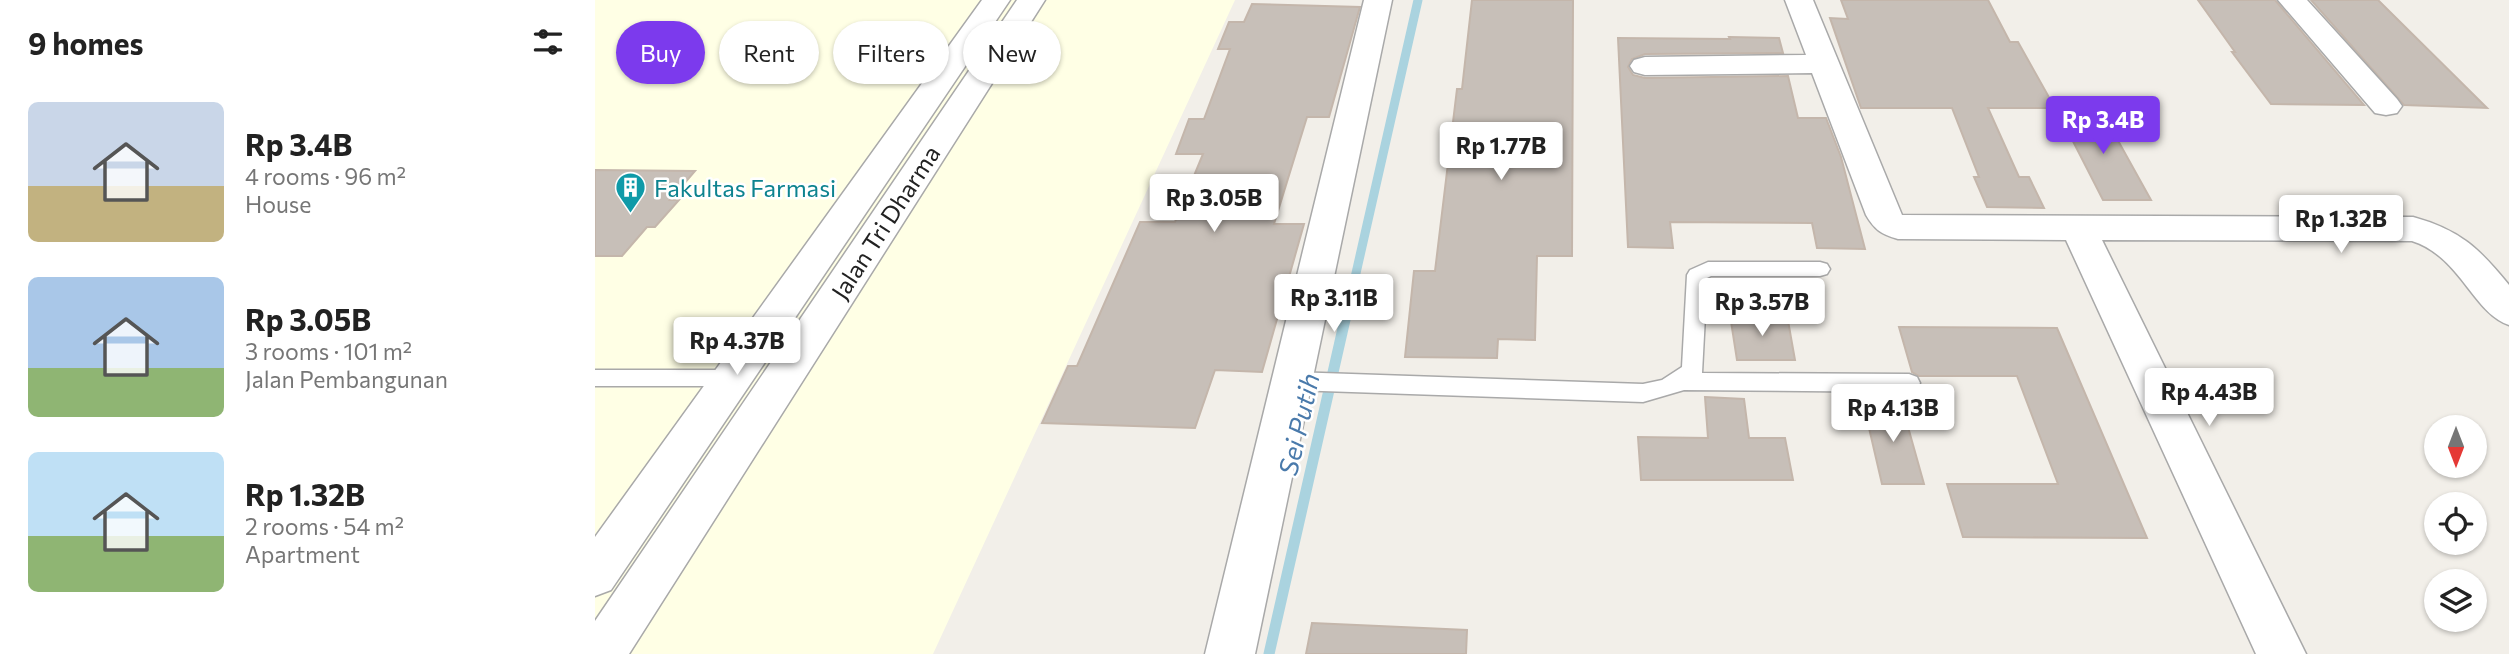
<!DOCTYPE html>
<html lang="en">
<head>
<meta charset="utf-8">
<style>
	body { margin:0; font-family:Commissioner,sans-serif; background:#f6f6f6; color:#222; height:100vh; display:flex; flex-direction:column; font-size:26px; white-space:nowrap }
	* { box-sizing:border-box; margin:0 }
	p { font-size:23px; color:#767676 }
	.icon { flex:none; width:38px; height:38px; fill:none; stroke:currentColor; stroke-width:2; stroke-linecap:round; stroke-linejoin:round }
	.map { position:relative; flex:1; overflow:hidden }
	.sheet { display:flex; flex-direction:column; background:#fff; width:595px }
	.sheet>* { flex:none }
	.banner { position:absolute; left:21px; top:21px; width:665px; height:63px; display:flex; gap:14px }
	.needle { width:46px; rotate:180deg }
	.fabs { position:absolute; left:1829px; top:415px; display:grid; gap:14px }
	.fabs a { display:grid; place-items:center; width:63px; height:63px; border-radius:50%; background:#fff; box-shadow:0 2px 5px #0004; font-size:35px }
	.price { position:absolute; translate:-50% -60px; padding:0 16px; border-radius:7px; background:#fff; color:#222; font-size:23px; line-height:46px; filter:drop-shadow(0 2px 4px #0008) }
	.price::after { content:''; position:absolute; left:50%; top:42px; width:21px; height:16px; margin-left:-10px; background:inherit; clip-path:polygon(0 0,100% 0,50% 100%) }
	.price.selected { background:#7c3aed; color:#fff }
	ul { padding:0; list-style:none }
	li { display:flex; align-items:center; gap:21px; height:175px; padding:0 28px }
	li span { display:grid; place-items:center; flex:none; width:196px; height:140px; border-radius:10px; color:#555 }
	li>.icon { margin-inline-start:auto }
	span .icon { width:84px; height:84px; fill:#fffc; stroke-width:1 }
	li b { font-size:30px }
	h2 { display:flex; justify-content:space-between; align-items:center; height:84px; padding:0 28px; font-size:30px }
	.tag { padding:0 24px; border-radius:32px; background:#fff; box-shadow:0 2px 5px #0004; font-size:24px; line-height:63px }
	.tag.selected { background:#7c3aed; color:#fff }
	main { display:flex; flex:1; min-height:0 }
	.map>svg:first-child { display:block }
</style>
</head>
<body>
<main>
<section class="sheet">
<h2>9 homes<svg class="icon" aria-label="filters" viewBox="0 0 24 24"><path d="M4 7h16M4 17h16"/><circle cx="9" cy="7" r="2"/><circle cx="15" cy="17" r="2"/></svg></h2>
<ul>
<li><span style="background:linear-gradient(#c9d6e8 60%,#c2b280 0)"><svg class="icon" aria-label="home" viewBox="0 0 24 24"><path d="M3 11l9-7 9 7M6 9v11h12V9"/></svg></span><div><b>Rp 3.4B</b><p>4 rooms · 96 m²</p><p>House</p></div></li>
<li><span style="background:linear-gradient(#a9c7e8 65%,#8fb573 0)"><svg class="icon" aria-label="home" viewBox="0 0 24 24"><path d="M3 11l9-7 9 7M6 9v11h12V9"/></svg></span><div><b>Rp 3.05B</b><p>3 rooms · 101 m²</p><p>Jalan Pembangunan</p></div></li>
<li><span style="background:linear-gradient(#bfe0f5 60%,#8fb573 0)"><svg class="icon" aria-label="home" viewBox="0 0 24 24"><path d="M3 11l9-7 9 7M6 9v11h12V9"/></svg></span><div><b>Rp 1.32B</b><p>2 rooms · 54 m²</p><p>Apartment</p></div></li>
</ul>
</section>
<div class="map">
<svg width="1914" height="654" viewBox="0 0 1914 654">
	<rect width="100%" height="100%" fill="#f2efe9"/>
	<path fill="#ffffe5" d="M0,0H640L338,654H0Z"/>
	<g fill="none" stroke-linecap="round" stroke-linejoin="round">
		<path stroke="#aad3df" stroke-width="9" d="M759,282L823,0"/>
		<path stroke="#aad3df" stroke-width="11" d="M674,654L759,280"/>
	</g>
	<path fill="#c7bfb8" stroke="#c4b6ab" stroke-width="2" d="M877,0H978L977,256H942L940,340L903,339L902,358L810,357L819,271H840L862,89H867Z
		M1246,0H1393L1415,42H1423L1460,108H1393L1424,177H1434L1449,208L1392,207L1379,177H1384L1357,108H1266L1235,18L1253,19Z
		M1603,0H1680L1769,105L1676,104L1637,52H1640Z
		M1716,0H1783L1892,108L1809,105Z
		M657,4L765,7L734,117H712L679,224H709L667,372L620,370L600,428L447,423L473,366H482L545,222H580L608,154H581L594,119H609L635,49H623L634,22H649Z
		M1134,37L1184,38L1188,53L1050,54L1037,59L1033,67L1038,75L1050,78L1193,76L1203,118H1231L1246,157L1270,249L1222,248L1217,223L1075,222L1078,248L1033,247L1023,38L1135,39Z
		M1462,110H1506L1556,200H1508Z
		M0,170L100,171L75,200H84L60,227H52L27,256H0Z
		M1135,315H1192L1200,360H1142Z
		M1304,327L1462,328L1552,538L1368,537L1352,484H1463L1422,376H1324L1317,372Z
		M1110,397L1149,399L1154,438H1190L1198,480H1046L1043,437L1113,438Z
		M1268,402H1306L1329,484H1287Z
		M717,623L872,630L871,654H711Z"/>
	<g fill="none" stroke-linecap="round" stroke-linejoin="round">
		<defs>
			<path id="lane" d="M1113,262H1225L1232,264L1235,269L1232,274L1225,276H1116L1112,278L1107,373L1314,374L1322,377L1325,383L1322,389L1314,392L1089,390L1048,402L698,390L690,387L687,381L690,375L698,372L1048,384L1067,380L1087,367L1092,275L1095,270Z
				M0,370H140L148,372L151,378L148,384L140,386H0Z"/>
			<path id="street" d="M387,0H415L16,590L0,596V537Z
				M422,0H450L34,654H0V621Z
				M769,0H797L660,654H610Z
				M1190,0H1218L1307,215L1818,217C1865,230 1884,248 1914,285V325C1879,314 1865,256 1817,241L1507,240L1711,654H1661L1471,240L1303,239C1286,234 1280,230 1271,215L1217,73L1050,75L1039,72L1035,66L1039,60L1050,57L1211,55Z
				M1683,0H1712L1802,99L1807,106L1802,113L1791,115L1780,113Z"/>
		</defs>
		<use href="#lane" stroke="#a9a9a9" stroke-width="3"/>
		<use href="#street" stroke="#a9a9a9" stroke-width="3"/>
		<use href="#lane" fill="#fff" fill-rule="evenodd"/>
		<use href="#street" fill="#fff" fill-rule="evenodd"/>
	</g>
	<defs>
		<symbol id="building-pin" viewBox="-11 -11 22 30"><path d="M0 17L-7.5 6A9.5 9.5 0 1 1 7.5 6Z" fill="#0f9aa8" stroke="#fff"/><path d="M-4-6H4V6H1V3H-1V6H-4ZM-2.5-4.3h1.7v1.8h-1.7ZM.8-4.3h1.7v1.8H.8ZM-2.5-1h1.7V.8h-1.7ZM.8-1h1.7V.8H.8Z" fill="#fff"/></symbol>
	</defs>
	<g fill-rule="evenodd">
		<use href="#building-pin" x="18" y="170" width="35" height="47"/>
	</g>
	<g text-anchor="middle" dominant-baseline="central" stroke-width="5" stroke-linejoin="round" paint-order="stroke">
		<g font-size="24" fill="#0d838f" stroke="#fff" text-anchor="start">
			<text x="59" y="187">Fakultas Farmasi</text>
		</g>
		<g font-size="24" fill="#222" stroke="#fff">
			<text transform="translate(290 222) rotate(-57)">Jalan Tri Dharma</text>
		</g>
		<g font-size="26" font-style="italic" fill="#4a7aab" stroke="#fff">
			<text transform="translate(703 424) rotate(-77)">Sei Putih</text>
		</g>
	</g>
</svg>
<div class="fabs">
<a><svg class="needle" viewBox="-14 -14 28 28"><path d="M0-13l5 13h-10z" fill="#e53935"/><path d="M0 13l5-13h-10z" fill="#767676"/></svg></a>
<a><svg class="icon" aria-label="locate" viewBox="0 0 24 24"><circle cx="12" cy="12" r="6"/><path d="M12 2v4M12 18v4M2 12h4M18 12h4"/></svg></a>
<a><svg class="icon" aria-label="layers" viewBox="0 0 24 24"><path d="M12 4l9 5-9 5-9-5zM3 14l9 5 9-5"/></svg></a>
</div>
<b class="price selected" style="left:1508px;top:156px">Rp 3.4B</b>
<b class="price" style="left:906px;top:182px">Rp 1.77B</b>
<b class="price" style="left:619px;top:234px">Rp 3.05B</b>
<b class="price" style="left:1746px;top:255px">Rp 1.32B</b>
<b class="price" style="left:739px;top:334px">Rp 3.11B</b>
<b class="price" style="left:1167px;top:338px">Rp 3.57B</b>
<b class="price" style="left:142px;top:377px">Rp 4.37B</b>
<b class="price" style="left:1614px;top:428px">Rp 4.43B</b>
<b class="price" style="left:1298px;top:444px">Rp 4.13B</b>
<div class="banner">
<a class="tag selected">Buy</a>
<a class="tag">Rent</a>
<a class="tag">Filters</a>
<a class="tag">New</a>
</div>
</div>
</main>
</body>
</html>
